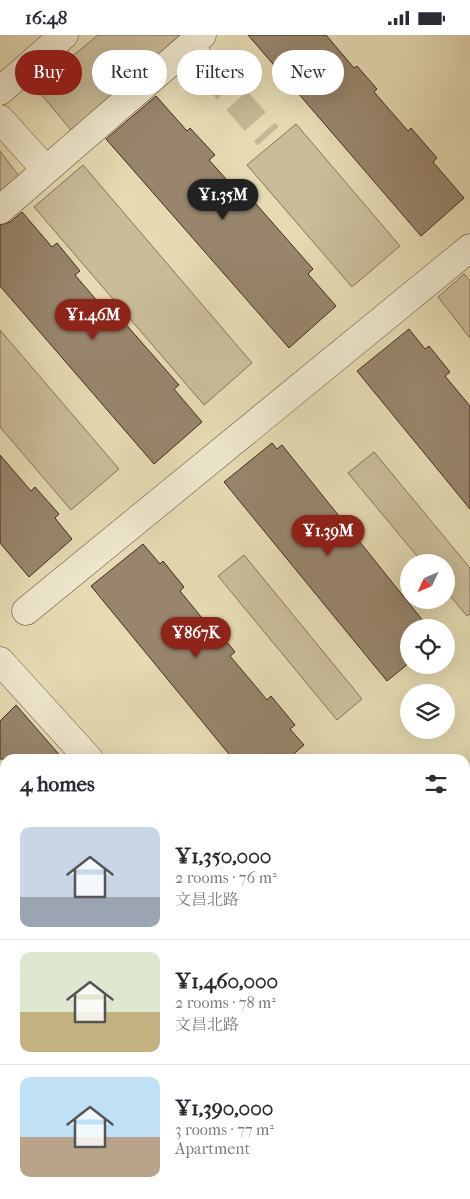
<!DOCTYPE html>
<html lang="en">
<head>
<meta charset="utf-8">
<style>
	body { margin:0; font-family:"IM FELL French Canon","Noto Serif SC",serif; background:#f7f7f7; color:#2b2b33; height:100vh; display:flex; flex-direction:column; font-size:19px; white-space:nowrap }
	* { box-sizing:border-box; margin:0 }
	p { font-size:16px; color:#7c7c81 }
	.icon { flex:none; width:28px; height:28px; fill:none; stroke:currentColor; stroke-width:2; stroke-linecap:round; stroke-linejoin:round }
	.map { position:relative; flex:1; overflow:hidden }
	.drawer { position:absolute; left:0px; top:719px; width:470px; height:446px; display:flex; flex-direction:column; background:#fff; border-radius:15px 15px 0 0; box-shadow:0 5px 20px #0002 }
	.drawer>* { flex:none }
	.top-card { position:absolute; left:15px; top:15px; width:440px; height:45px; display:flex; gap:10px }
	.needle { width:32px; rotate:226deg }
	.tools { position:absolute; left:400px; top:519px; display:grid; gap:10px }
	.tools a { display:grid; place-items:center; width:55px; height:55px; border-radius:50%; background:#fff; box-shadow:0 5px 20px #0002; font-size:25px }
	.price { position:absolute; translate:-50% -42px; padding:0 11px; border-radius:18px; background:#8f2418; color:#fff; font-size:16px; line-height:32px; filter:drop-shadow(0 1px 2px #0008) }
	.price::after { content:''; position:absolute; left:50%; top:30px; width:15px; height:11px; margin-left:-8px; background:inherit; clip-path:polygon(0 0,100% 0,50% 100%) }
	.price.active { background:#222; color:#fff }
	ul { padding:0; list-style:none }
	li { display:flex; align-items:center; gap:15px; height:125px; padding:0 20px }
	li+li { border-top:1px solid #e1e1e2 }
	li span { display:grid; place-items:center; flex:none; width:140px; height:100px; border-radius:10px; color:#555 }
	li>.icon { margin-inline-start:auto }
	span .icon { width:60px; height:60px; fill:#fffc; stroke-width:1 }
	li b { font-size:21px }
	h2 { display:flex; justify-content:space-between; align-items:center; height:60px; padding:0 20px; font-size:21px }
	.tag { padding:0 18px; border-radius:22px; background:#fff; box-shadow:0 5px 20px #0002; font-size:18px; line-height:45px }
	.tag.active { background:#8f2418; color:#fff }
	.status { display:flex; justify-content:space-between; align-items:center; height:35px; padding:0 25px; background:#fff; direction:ltr }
	.status svg { height:14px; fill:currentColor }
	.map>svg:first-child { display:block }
</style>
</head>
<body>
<div class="status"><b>16:48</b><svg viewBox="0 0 49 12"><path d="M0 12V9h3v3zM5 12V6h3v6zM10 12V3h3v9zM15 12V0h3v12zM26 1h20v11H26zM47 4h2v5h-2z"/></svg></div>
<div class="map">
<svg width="470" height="1164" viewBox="0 0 470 1164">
	<rect width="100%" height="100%" fill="#e5dab2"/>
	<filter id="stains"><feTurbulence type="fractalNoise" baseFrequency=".004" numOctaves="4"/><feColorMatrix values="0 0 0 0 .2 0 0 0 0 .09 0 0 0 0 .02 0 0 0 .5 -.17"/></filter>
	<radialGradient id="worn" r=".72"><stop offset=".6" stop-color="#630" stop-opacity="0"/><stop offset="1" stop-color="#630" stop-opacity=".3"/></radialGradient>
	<path fill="#cabc99" stroke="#87725c" d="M98,0H180L71,95L35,52Z
		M296,89L400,211L352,252L247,130Z
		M0,116L19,141L0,158Z
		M83,130L252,328L204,370L34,172Z
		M464,239L470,246V303L438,262Z
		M0,295L119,434L71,475L0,392Z
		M374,417L470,533V579L467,581L446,556V528L422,527L348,438Z
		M244,520L362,664L337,685L218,541Z"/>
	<path fill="#98856c" stroke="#442920" d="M248,0H326L354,33L357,31L377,54L374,57L408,96L411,93L437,123L433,127L464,163L421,201Z
		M156,61L187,96L190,93L215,120L209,125L245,165L249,161L313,234L308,239L336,271L289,313L106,104Z
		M22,177L52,212L57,208L80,236L75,240L110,281L115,277L179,350L174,354L202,387L154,429L0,251V190L10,187Z
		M409,294L425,314L429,311L450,337L445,341L470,371V474L357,336Z
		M272,408L277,414L282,410L428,592H409V628L387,646L224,447Z
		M0,420L31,456L35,452L59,479L55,483L72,504L29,542L0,508Z
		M143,509L160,529L163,526L184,552L180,556L211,594L214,591L235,617L230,621L267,665L271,661L295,690L290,694L304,710L288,724H233L91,551Z
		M16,670L63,724H0V686Z"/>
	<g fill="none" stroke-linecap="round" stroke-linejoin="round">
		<path stroke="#c5b795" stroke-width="28" stroke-dasharray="28 14" stroke-linecap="butt" d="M209,34L268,101"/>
		<defs>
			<path id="minor" d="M189,12L209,34
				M0,56L64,0
				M0,84L46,135
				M0,175L202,0
				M26,576L470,213
				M0,626L89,724
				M0,798L5,803
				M0,839L5,835
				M0,923L5,928
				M210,1160L214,1164"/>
		</defs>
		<use href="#minor" stroke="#6c5544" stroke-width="29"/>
		<use href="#minor" stroke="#eee7cd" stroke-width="28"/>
	</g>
	<rect width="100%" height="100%" filter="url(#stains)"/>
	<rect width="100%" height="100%" fill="url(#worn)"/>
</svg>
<div class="tools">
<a><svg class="needle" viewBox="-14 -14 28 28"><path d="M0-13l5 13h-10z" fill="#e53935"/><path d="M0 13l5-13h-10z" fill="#7c7c81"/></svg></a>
<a><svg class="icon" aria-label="locate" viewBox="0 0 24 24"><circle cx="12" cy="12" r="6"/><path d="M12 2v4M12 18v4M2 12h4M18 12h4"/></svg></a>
<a><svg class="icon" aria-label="layers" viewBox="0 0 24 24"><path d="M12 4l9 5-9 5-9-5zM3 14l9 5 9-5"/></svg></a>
</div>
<b class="price active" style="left:223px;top:186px">¥1.35M</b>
<b class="price" style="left:93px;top:306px">¥1.46M</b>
<b class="price" style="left:328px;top:522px">¥1.39M</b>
<b class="price" style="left:196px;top:624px">¥867K</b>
<div class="top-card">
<a class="tag active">Buy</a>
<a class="tag">Rent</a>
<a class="tag">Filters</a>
<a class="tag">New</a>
</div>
<section class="drawer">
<h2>4 homes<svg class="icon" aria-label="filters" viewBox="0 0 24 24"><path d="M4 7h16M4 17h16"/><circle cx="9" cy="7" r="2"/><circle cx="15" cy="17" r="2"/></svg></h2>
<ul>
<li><span style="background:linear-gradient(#c9d6e8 70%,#9aa5b1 0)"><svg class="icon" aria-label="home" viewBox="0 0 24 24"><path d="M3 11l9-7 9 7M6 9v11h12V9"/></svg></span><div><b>¥1,350,000</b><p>2 rooms · 76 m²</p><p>文昌北路</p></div></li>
<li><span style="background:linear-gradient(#dfe7d0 60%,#c2b280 0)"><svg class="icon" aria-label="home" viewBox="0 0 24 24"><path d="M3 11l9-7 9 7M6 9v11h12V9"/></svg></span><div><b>¥1,460,000</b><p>2 rooms · 78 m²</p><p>文昌北路</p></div></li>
<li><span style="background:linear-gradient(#bfe0f5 60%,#b9a48a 0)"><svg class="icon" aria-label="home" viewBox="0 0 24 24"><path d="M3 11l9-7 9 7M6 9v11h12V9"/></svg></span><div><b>¥1,390,000</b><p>3 rooms · 77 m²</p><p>Apartment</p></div></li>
</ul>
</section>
</div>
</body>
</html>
